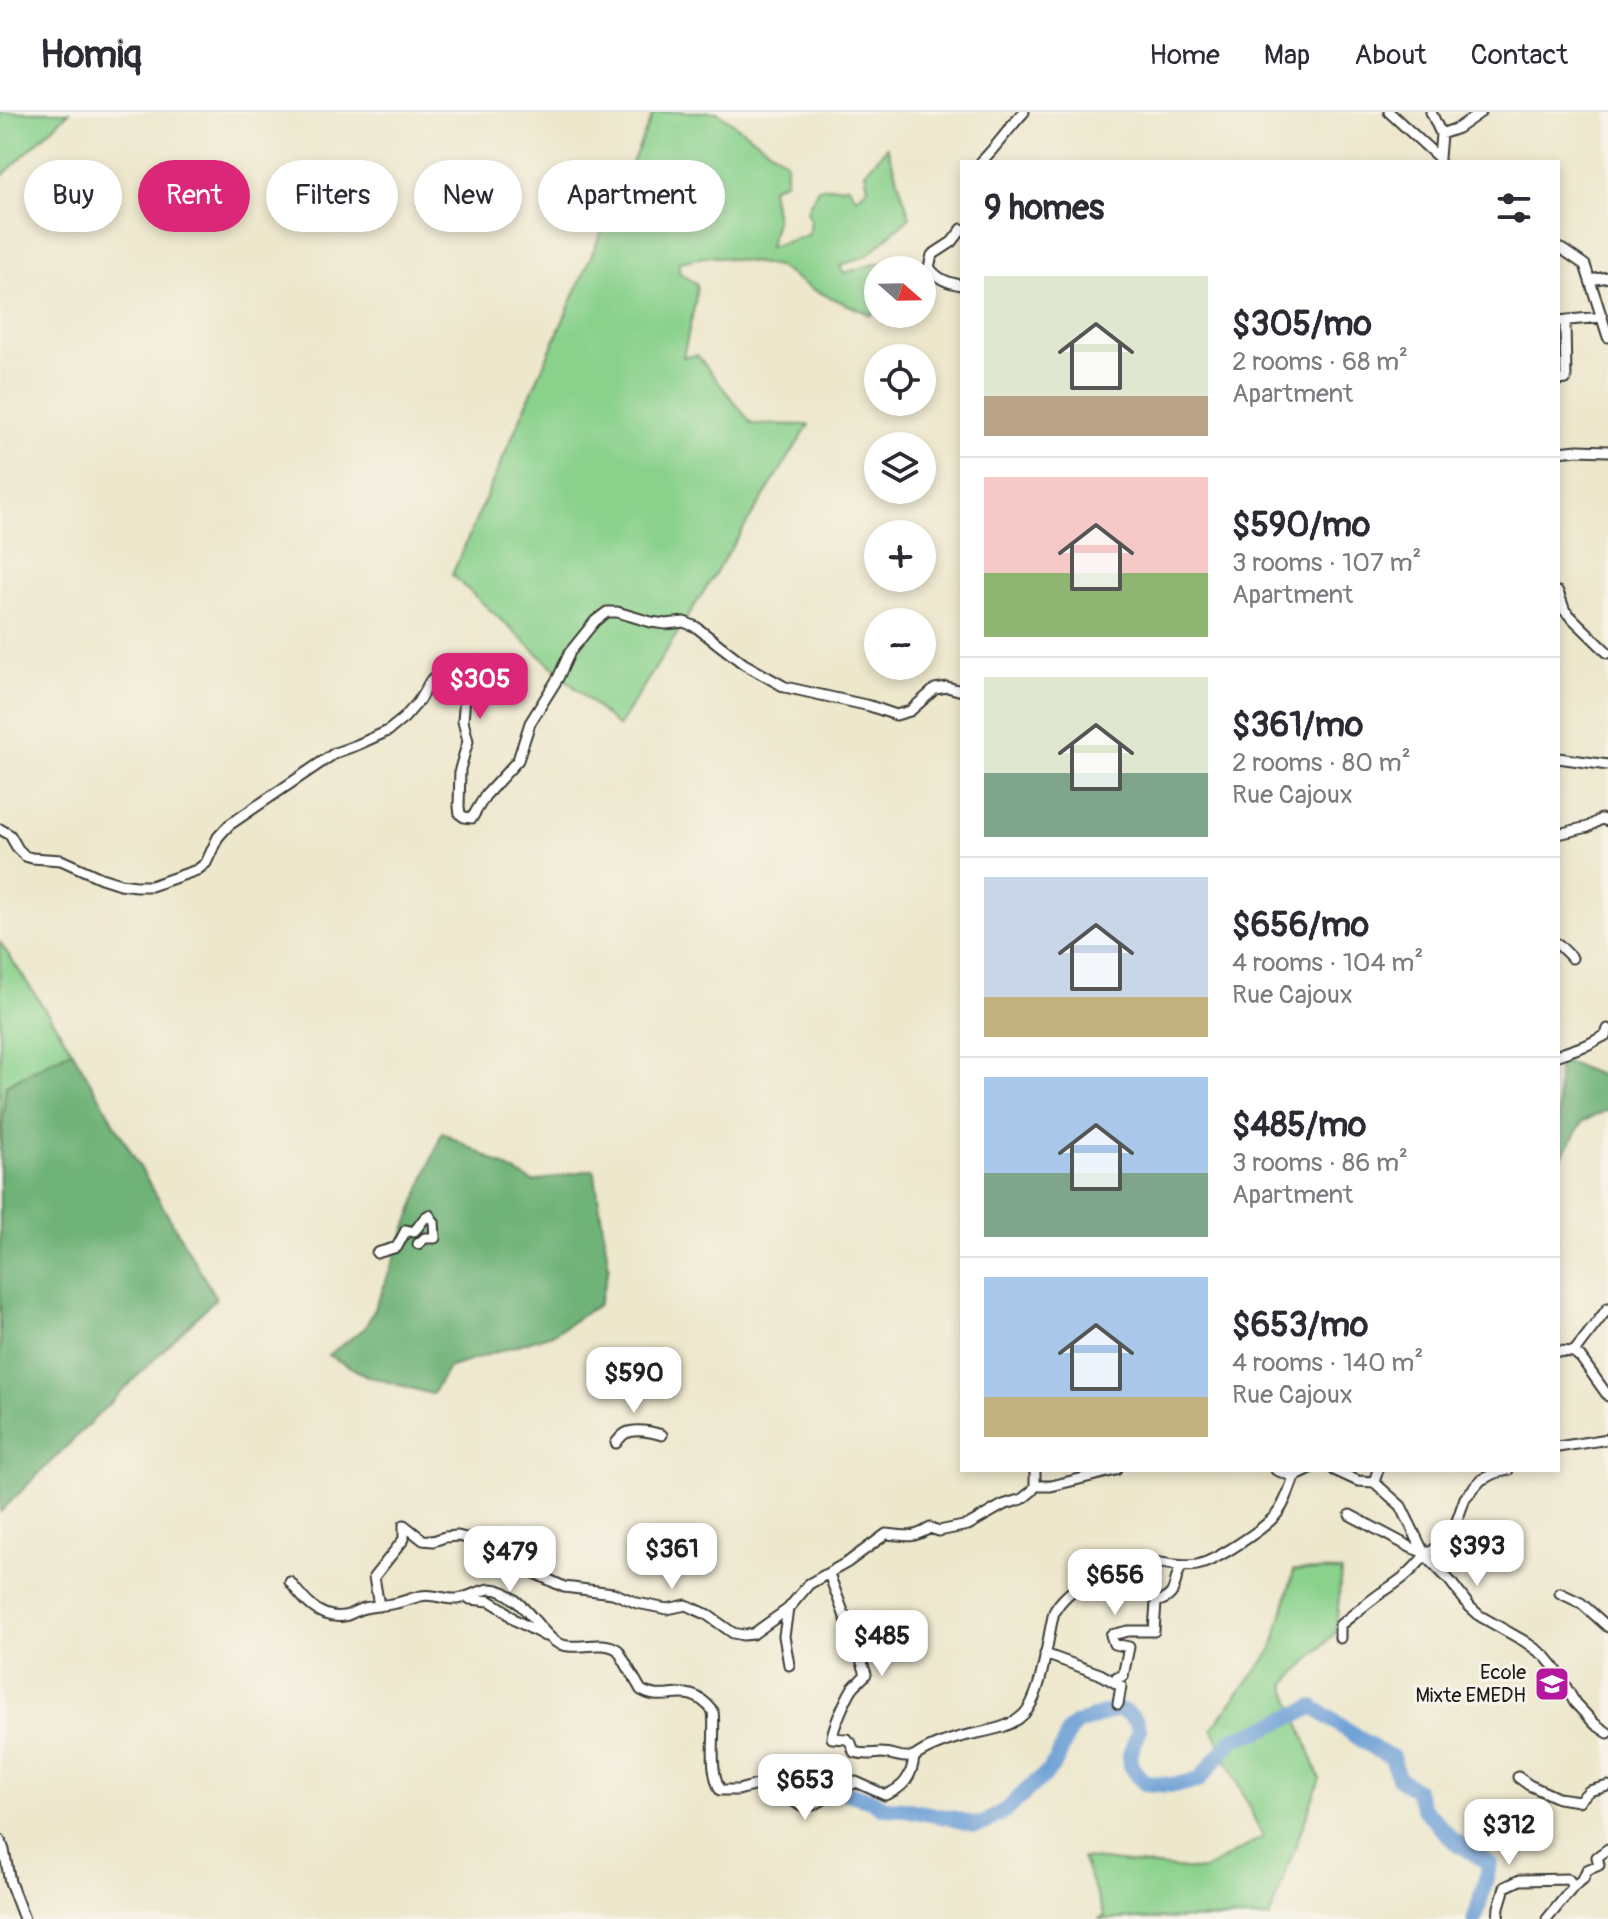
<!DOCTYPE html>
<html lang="en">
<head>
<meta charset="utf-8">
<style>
	body { margin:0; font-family:Pangolin,sans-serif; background:#f7f7f7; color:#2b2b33; height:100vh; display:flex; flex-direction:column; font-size:30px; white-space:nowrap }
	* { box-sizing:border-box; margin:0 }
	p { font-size:26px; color:#7c7c81 }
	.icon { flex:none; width:44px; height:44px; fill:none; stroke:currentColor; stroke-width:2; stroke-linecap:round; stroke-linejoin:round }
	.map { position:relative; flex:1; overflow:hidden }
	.panel { position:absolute; left:960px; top:48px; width:600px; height:1312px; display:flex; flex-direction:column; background:#fff; border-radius:0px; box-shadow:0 4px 12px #0003 }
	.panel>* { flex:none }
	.hud { position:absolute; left:24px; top:48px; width:760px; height:72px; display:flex; gap:16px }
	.needle { width:52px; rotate:110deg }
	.controls { position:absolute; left:864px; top:144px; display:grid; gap:16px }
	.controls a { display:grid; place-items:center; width:72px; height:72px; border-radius:50%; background:#fff; box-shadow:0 4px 12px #0003; font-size:40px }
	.price { position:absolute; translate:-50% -68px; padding:0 18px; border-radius:16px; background:#fff; color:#222; font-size:26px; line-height:52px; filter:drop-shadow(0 2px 4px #0008) }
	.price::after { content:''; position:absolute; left:50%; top:48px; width:24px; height:18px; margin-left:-12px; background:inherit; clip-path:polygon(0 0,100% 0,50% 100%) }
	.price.selected { background:#db2777; color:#fff }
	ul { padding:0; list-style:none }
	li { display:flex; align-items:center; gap:24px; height:200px; padding:0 24px }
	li+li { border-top:2px solid #e1e1e2 }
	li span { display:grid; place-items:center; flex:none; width:224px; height:160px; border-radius:0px; color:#555 }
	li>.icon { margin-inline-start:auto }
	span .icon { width:96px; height:96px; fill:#fffc; stroke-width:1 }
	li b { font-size:34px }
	h2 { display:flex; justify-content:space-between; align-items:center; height:96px; padding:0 24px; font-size:34px }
	.pill { padding:0 28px; border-radius:36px; background:#fff; box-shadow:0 4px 12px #0003; font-size:28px; line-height:72px }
	.pill.selected { background:#db2777; color:#fff }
	header { display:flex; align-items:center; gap:48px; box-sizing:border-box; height:112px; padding:0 40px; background:#fff; border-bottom:2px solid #e1e1e2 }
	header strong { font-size:38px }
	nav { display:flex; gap:44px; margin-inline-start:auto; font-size:28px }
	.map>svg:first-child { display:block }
</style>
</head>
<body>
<header>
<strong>Homiq</strong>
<nav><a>Home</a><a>Map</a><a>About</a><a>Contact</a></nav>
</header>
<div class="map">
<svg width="1608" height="1807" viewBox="0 0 1608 1807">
	<rect width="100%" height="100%" fill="#f7f3e8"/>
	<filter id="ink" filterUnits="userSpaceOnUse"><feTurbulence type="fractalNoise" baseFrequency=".0125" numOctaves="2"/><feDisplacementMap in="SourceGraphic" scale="16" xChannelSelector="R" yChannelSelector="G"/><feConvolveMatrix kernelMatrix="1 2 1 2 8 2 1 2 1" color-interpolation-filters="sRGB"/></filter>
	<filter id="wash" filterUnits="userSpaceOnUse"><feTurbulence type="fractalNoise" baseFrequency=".006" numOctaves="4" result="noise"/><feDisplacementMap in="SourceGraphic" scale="32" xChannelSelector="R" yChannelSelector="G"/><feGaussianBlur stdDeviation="1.8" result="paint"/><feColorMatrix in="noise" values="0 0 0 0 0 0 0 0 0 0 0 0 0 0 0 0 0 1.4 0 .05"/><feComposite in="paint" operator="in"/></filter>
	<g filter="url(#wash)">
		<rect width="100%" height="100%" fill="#ede7cc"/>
		<path fill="#8ad18c" stroke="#537654" stroke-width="2" d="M0,0H69L0,66Z
			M654,0H717L786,49V69L771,76L776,108L769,135L808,123L811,110L807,98L818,76L848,74L857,86L868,75L865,60L887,35L910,105L868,143L840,154L844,161L874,152L907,148L900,158H878V192L871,203L812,177L777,154L710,144L679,150V160L697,173L695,191L683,245L697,243L752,312L809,313L618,615L452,463Z
			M0,830L72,938L6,973L0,1039Z
			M1294,1458L1341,1459L1336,1520L1285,1573L1320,1667L1269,1806L1098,1807L1105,1804L1082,1746L1203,1759L1263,1725L1212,1616L1272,1538Z"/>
		<path fill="#6fb378" stroke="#46684a" stroke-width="2" d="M72,938L216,1186L0,1400V1039L6,973Z
			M1558,947L1608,966V998L1583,1009L1558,1051Z
			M442,1020L533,1070L594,1057L609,1155L599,1192L555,1221L448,1256L432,1282L367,1264L328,1243L365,1216L381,1182Z"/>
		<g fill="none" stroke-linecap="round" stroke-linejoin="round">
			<path stroke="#6b9ed6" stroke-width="16" d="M844,1680L871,1688L883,1696L904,1697L951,1706L976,1713L985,1711L1009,1696L1030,1675L1046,1662L1057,1648L1069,1619L1076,1612L1117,1597L1127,1601L1137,1610L1139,1618C1131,1646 1120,1646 1145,1671L1172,1673L1198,1669L1233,1627L1259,1619L1313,1595L1378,1639L1392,1645L1398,1666L1415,1677L1423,1696L1452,1727L1490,1752L1475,1807"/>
		</g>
	</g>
	<g filter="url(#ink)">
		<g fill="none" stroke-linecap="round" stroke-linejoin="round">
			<defs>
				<path id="street" d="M1389,0L1439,46V50
					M1431,0L1441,22L1439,46
					M1441,22L1458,16L1481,0
					M981,50C997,34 1009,16 1024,0
					M962,117L952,130L932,143L929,155C937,167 948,171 962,173
					M1558,136L1563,138L1585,153L1608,225
					M1590,168L1608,165
					M1558,209L1602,205
					M1558,268L1566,267L1565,209
					M1558,340L1578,338L1608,339
					M1558,480L1565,499L1608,541
					M1558,646L1608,653
					M0,717L10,723L18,737L25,744L32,746L61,748L101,766L120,772L136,774H151L197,758L206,751L218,725L229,713L335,641L357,633L388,619L404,606L418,590L431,568L441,561L448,558L460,562L464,569L465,584L463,609L468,629L460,657L459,695L460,702L464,705L472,706L485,684L518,648L530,611L558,566L570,540L595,509L607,500H617L651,510L666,512L684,510L696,515L744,552L785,575L870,594L896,603L910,599L935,577L947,575L962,579
					M1558,722L1588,715L1601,707L1608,709
					M1558,832L1572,846
					M1558,943L1587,933L1606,923L1608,917
					M377,1141L397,1135L406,1118L413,1120C420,1115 422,1106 429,1103L434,1110L435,1126H425L418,1132
					M1558,1239L1574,1240L1581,1246L1608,1284
					M1574,1240L1608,1196
					M616,1331C619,1327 622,1323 626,1321C637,1316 652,1320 662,1323
					M1558,1335L1608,1327
					M1276,1358L1294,1365L1309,1358
					M1334,1358L1358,1369L1374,1370L1401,1394L1425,1443L1450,1469L1470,1495L1480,1504L1524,1529L1545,1544L1555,1556L1575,1591L1595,1612L1608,1621
					M1374,1370L1378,1358
					M1035,1374H1051L1116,1358
					M1350,1403L1412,1436L1423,1440H1431L1453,1420L1465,1386L1481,1368L1495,1361L1508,1358
					M829,1462L851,1521L860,1529V1545L866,1562C862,1568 856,1571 852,1577C846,1587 833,1615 832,1626L847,1627L851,1631L854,1640C864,1643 872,1642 881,1641C893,1641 900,1647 914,1645
					M290,1470C303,1487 319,1508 344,1504C350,1503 355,1499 361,1497C370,1494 381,1494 391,1492C401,1491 411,1486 421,1484C432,1481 445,1488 457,1487C468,1486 483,1476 492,1477C516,1478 537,1515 553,1528C571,1543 599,1525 618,1538L641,1578C667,1594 687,1566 713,1599C716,1625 708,1653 720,1678H738L761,1672L773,1675L801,1694L813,1693L856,1670L885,1683C904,1676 912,1664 914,1645C928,1635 943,1630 960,1625C982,1619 1014,1618 1028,1597C1043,1575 1047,1528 1054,1500C1067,1476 1108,1453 1136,1450C1156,1447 1177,1457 1197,1453C1216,1449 1268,1415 1279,1399C1286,1389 1290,1376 1294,1365
					M1560,1481L1581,1491L1608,1515
					M470,1487L490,1489L503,1497L515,1508L545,1524
					M379,1494L374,1465L404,1427V1413L423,1428L433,1429L445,1425L458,1424L466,1426L494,1439L509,1449L564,1475L613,1481L637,1491L667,1497L686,1493L706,1502L733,1521L743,1523L753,1522L788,1497L809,1472L848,1450L886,1422C906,1423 910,1428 930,1416L939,1419L968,1413L1003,1393L1022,1387L1032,1379L1035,1374V1358
					M788,1497L784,1524L789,1553
					M1340,1526V1513C1354,1502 1367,1491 1381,1481C1401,1468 1410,1462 1425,1443
					M1045,1542L1100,1562L1121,1574L1118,1592
					M1117,1572V1565L1123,1564L1129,1535L1114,1532L1111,1523L1128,1519H1154L1156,1490C1181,1484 1171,1468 1182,1454
					M1518,1665L1529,1673L1558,1686L1579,1689L1589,1679L1608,1674
					M0,1728L4,1738L10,1770L24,1807
					M1498,1807L1499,1795L1505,1775L1520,1768L1568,1767L1574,1774
					M1547,1807L1574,1774L1583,1767L1587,1758L1599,1753L1597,1745L1608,1737"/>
			</defs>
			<use href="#street" stroke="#3b3a36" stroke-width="13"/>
			<use href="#street" stroke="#fff" stroke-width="9"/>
		</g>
	</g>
	<defs>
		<symbol id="school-square" viewBox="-11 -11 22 22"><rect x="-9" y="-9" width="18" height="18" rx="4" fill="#b5179e" stroke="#f7f3e8"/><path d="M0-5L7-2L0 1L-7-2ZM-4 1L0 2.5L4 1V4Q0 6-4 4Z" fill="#fff"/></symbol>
	</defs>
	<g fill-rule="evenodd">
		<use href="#school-square" x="1532" y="1552" width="40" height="40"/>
	</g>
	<g text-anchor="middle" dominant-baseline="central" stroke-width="6" stroke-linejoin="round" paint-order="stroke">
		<g font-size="20" fill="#1c1c1c" stroke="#f7f3e8" text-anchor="end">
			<text x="1526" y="1560">Ecole<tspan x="1526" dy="23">Mixte EMEDH</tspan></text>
		</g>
	</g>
</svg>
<div class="controls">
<a><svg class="needle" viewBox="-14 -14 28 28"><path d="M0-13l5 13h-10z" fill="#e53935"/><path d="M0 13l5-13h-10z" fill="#7c7c81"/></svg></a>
<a><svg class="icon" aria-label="locate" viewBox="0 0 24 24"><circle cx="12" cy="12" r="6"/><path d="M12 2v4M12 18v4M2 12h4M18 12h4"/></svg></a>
<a><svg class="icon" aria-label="layers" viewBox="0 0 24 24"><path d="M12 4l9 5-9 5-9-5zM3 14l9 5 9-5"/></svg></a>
<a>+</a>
<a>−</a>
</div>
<b class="price selected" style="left:480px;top:609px">$305</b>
<b class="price" style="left:634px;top:1303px">$590</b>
<b class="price" style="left:1477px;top:1476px">$393</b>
<b class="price" style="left:672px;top:1479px">$361</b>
<b class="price" style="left:510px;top:1482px">$479</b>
<b class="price" style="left:1115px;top:1505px">$656</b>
<b class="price" style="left:882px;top:1566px">$485</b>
<b class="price" style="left:805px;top:1710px">$653</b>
<b class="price" style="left:1509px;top:1755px">$312</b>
<div class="hud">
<a class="pill">Buy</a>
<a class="pill selected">Rent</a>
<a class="pill">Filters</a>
<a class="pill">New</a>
<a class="pill">Apartment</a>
</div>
<section class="panel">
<h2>9 homes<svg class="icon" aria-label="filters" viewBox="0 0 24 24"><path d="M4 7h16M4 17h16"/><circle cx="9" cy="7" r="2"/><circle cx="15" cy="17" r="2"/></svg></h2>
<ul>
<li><span style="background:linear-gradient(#dfe7d0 75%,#b9a48a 0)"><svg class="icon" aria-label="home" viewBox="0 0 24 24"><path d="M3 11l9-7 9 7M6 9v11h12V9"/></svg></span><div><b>$305/mo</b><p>2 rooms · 68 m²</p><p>Apartment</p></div></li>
<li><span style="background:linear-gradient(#f6c9c9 60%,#8fb573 0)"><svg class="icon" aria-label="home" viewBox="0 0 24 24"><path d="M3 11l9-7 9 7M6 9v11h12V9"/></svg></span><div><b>$590/mo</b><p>3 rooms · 107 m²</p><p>Apartment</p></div></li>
<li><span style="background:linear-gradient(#dfe7d0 60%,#7fa58c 0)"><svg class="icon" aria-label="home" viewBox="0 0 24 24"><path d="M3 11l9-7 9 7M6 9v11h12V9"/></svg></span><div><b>$361/mo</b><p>2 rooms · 80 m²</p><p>Rue Cajoux</p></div></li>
<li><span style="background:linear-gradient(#c9d6e8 75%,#c2b280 0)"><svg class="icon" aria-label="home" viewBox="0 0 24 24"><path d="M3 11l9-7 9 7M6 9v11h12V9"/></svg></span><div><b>$656/mo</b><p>4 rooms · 104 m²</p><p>Rue Cajoux</p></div></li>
<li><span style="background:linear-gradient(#a9c7e8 60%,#7fa58c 0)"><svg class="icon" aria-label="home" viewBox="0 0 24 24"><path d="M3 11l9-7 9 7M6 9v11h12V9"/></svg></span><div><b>$485/mo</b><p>3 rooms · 86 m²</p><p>Apartment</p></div></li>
<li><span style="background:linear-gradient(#a9c7e8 75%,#c2b280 0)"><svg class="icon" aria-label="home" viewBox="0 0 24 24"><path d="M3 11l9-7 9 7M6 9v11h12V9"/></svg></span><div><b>$653/mo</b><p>4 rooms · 140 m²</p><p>Rue Cajoux</p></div></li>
</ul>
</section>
</div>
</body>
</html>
